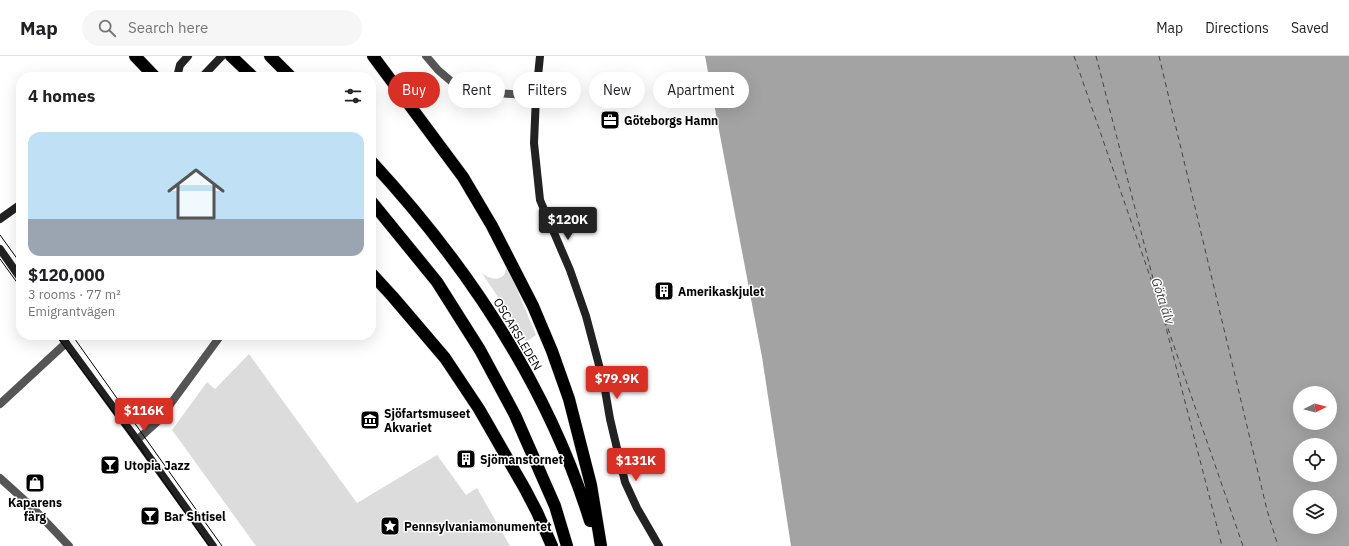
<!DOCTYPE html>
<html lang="en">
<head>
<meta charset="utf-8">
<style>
	body { margin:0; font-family:"IBM Plex Sans",sans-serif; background:#f6f6f6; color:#202124; height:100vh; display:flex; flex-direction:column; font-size:15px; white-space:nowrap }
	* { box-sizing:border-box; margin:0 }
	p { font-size:13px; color:#757577 }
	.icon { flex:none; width:22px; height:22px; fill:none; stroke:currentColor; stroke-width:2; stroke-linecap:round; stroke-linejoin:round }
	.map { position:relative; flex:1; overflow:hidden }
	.sheet { position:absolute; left:16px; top:16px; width:360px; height:268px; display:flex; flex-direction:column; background:#fff; border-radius:16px; box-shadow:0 4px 16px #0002 }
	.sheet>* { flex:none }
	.banner { position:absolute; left:388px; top:16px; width:380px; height:36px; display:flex; gap:8px }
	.needle { width:26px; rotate:84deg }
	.buttons { position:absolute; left:1293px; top:330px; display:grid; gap:8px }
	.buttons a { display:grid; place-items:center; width:44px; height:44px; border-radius:50%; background:#fff; box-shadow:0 4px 16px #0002; font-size:20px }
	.price { position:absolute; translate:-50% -34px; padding:0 9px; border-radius:4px; background:#d93025; color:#fff; font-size:13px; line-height:26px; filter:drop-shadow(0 1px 2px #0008) }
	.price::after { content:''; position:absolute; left:50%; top:24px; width:12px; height:9px; margin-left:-6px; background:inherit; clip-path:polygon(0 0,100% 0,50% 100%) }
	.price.active { background:#222; color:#fff }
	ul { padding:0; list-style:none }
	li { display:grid; align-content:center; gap:8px; height:212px; padding:0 12px }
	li+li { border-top:1px solid #e0e0e0 }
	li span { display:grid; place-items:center; height:124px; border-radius:12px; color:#555 }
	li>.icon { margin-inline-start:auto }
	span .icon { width:72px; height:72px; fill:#fffc; stroke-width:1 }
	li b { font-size:17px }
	h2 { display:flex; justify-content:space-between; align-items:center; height:48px; padding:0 12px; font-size:17px }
	.chip { padding:0 14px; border-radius:18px; background:#fff; box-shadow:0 4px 16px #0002; font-size:14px; line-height:36px }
	.chip.active { background:#d93025; color:#fff }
	header { display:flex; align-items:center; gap:24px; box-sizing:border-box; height:56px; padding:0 20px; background:#fff; border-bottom:1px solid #e0e0e0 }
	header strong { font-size:19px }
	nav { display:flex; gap:22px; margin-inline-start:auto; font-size:14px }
	.search { width:280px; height:36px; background:#f6f6f6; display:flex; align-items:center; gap:10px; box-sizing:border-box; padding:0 14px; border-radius:22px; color:#757577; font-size:15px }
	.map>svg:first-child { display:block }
</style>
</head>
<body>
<header>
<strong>Map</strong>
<div class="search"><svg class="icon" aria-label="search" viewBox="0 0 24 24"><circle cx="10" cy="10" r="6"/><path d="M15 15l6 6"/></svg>Search here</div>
<nav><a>Map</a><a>Directions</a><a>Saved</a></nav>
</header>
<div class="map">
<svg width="1349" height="490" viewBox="0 0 1349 490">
	<rect width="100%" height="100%" fill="#fff"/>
	<path fill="#dcdcdc" d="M506,212L513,224L536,279L526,286L496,238L481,216C489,224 505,227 506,212Z
		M249,298L357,447L437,399L466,439L477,432L510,490H256L172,374L207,326L215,333Z"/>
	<path fill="#a3a3a3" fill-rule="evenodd" d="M705,0H1349V490H791L762,301ZM1300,337H1330V367H1300ZM1300,389H1330V419H1300ZM1300,441H1330V471H1300Z"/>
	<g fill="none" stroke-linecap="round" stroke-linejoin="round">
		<path stroke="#444" stroke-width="1" stroke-dasharray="5 4" stroke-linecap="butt" d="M1074,0L1243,490
			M1096,0L1158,242
			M1159,0L1267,454L1278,490
			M1162,256L1222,490"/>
		<defs>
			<path id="highway" d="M135,0L155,21
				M231,0L253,21
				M270,0L291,21
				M373,0L463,121L492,170L533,250L552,295L569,343L591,429L601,490
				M371,105C466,208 548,330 590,465
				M371,145L437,226L480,294L515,359L544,425L555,450L567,490
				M371,217L393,241L445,302L479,353L525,433L537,456L552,490"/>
		</defs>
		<use href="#highway" stroke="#dbdbdb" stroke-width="13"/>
		<path stroke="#555" stroke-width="8" d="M426,0L438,14L459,32L474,35L536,40
			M0,348L66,287
			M137,384L158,365L221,279
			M0,422L32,451L69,490"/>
		<path stroke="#222" stroke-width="8" d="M540,0L536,40L534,87L540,144L570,214L586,260L604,328L610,363L625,426L637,452L659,490
			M177,21L180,9L188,0
			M202,21L222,0
			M0,163L21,148
			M0,193L21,223
			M60,279L137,384L213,490"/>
		<use href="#highway" stroke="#000" stroke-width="12"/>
		<path stroke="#000" stroke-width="1" d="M0,179L21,208
			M0,203L21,232
			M56,279L137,388L209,490
			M72,279L222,490"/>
	</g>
	<defs>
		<symbol id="office-square" viewBox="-11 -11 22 22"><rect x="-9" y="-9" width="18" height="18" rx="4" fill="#000" stroke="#fff"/><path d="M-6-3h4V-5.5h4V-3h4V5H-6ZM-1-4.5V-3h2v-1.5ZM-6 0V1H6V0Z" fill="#fff"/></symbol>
		<symbol id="building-square" viewBox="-11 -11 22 22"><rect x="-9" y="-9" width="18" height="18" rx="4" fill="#000" stroke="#fff"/><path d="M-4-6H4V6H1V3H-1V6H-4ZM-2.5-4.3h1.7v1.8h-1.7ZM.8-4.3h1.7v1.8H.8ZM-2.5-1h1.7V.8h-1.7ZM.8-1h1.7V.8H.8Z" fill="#fff"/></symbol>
		<symbol id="museum-square" viewBox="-11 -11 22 22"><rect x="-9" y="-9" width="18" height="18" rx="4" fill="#000" stroke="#fff"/><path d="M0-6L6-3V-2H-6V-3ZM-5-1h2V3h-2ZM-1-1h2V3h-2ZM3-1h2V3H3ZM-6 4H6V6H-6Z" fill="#fff"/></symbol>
		<symbol id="bar-square" viewBox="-11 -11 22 22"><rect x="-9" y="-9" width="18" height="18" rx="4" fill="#000" stroke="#fff"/><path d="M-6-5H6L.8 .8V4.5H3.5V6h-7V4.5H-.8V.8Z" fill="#fff"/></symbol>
		<symbol id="shop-square" viewBox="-11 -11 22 22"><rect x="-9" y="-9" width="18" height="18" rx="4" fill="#000" stroke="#fff"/><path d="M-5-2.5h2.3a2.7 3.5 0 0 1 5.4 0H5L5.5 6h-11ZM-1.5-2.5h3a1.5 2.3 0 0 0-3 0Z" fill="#fff"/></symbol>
		<symbol id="sight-square" viewBox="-11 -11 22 22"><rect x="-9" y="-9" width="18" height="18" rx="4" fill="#000" stroke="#fff"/><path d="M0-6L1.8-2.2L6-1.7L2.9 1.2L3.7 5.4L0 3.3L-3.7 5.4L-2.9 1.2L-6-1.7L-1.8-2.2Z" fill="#fff"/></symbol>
	</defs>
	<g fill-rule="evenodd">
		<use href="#office-square" x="599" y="53" width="22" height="22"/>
		<use href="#building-square" x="653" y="224" width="22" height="22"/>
		<use href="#museum-square" x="359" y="353" width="22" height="22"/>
		<use href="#building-square" x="455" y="392" width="22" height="22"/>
		<use href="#bar-square" x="99" y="398" width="22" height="22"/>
		<use href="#shop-square" x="24" y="416" width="22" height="22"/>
		<use href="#bar-square" x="139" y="449" width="22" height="22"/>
		<use href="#sight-square" x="379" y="459" width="22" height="22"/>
	</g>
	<g text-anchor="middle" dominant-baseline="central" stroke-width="3" stroke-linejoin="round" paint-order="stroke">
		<g font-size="12" font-weight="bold" fill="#000" stroke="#fff" text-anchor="start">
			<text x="624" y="64">Göteborgs Hamn</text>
			<text x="678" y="235">Amerikaskjulet</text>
			<text x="384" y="357">Sjöfartsmuseet<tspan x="384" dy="14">Akvariet</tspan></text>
			<text x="480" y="403">Sjömanstornet</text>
			<text x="124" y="409">Utopia Jazz</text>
			<text x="35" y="446" text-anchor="middle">Kaparens<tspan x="35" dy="14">färg</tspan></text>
			<text x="164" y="460">Bar Shtisel</text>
			<text x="404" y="470">Pennsylvaniamonumentet</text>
		</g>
		<g font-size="12" fill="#000" stroke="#fff">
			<text transform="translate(518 278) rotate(59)">OSCARSLEDEN</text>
		</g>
		<g font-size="13" font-style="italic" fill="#444" stroke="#fff">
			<text transform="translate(1163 245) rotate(72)">Göta älv</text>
		</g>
	</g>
</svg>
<div class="buttons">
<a><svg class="needle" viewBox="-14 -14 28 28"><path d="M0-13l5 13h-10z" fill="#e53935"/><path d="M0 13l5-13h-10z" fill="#757577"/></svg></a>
<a><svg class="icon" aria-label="locate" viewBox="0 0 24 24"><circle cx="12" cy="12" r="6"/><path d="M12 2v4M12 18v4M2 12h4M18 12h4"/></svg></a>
<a><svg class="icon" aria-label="layers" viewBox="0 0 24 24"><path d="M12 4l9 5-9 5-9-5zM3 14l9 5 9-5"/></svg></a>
</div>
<b class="price active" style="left:568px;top:185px">$120K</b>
<b class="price" style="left:617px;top:344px">$79.9K</b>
<b class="price" style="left:144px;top:376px">$116K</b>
<b class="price" style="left:636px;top:426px">$131K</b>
<div class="banner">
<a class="chip active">Buy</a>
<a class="chip">Rent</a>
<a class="chip">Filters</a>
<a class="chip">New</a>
<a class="chip">Apartment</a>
</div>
<section class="sheet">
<h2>4 homes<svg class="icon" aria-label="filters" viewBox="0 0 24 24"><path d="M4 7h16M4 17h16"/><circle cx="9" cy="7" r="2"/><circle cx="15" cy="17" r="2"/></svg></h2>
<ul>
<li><span style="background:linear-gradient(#bfe0f5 70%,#9aa5b1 0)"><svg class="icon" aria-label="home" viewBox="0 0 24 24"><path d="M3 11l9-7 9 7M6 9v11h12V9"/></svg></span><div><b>$120,000</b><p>3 rooms · 77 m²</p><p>Emigrantvägen</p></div></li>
</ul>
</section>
</div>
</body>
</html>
